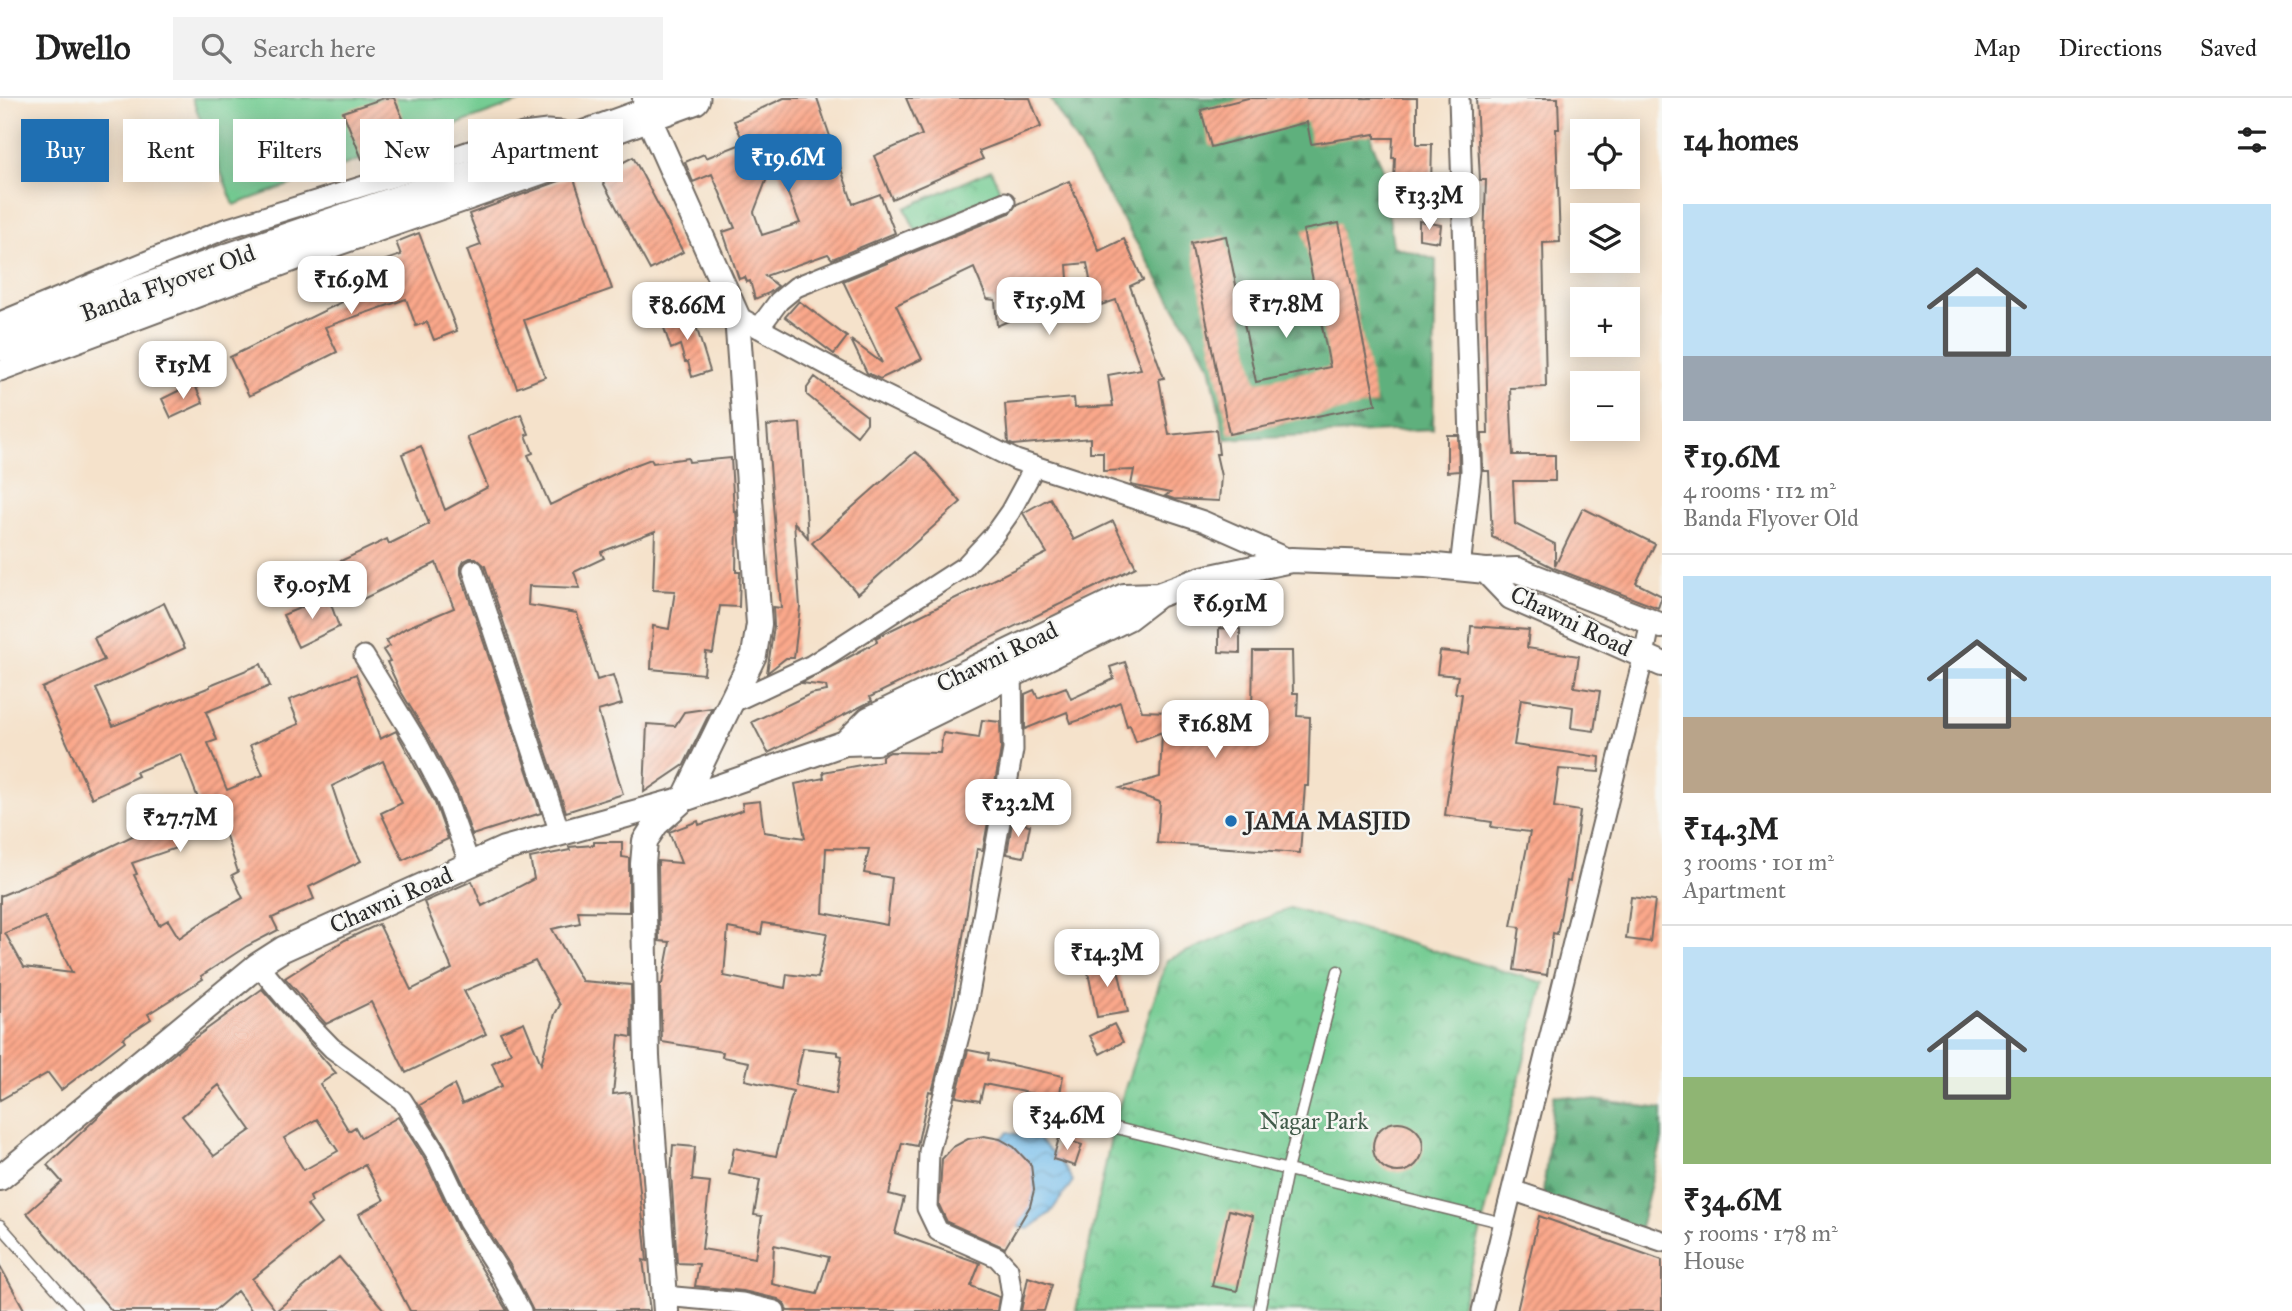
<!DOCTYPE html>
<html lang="en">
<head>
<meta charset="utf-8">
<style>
	body { margin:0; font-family:"IM FELL Great Primer",serif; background:#f2f2f2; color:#222; height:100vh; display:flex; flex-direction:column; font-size:26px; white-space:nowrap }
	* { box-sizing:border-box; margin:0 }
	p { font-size:23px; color:#767676 }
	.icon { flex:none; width:38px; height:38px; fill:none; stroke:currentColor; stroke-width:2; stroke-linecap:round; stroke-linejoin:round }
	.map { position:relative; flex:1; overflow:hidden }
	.sheet { display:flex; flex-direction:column; background:#fff; width:630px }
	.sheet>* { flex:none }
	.banner { position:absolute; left:21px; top:21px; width:665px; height:63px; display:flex; gap:14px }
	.tools { position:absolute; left:1570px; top:21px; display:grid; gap:14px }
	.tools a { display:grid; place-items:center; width:70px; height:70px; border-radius:0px; background:#fff; box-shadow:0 4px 18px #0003; font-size:35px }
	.price { position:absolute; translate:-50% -60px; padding:0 16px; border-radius:14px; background:#fff; color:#222; font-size:23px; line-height:46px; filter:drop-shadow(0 2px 4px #0008) }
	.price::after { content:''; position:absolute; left:50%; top:42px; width:21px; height:16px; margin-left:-10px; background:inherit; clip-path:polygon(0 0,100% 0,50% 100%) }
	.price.active { background:#1f6fb2; color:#fff }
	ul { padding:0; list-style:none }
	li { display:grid; align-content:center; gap:14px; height:371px; padding:0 21px }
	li+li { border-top:2px solid #e0e0e0 }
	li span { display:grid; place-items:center; height:217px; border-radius:0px; color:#555 }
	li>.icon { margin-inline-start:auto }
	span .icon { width:126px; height:126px; fill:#fffc; stroke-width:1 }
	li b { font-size:30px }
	h2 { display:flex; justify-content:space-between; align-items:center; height:84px; padding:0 21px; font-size:30px }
	.pill { padding:0 24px; border-radius:0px; background:#fff; box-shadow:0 4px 18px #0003; font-size:24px; line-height:63px }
	.pill.active { background:#1f6fb2; color:#fff }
	header { display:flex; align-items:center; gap:42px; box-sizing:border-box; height:98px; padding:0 35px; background:#fff; border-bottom:2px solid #e0e0e0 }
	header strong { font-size:33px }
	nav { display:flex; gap:38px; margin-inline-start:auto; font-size:24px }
	.search { width:490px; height:63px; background:#f2f2f2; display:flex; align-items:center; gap:18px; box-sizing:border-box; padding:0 24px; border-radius:0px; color:#767676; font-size:26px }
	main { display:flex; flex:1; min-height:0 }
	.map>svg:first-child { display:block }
</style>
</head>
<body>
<header>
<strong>Dwello</strong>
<div class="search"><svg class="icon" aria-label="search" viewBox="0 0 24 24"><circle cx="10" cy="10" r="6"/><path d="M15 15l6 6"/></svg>Search here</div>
<nav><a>Map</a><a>Directions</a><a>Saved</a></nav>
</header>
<main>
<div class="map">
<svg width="1662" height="1213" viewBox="0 0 1662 1213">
	<defs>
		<pattern id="forest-firs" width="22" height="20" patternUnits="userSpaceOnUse" patternTransform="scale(1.75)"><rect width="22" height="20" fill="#5fb07d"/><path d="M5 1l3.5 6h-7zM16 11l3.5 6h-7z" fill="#4f8f67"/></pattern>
		<pattern id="park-crowns" width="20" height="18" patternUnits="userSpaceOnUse" patternTransform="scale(1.75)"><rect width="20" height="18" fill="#74cc93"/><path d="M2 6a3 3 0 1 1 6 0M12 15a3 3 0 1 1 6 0" fill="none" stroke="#65af7f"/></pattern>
		<pattern id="water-waves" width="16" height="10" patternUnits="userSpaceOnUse" patternTransform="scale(1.75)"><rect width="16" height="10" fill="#72bceb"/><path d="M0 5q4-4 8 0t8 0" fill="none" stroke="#5e99bf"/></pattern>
		<pattern id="building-hatch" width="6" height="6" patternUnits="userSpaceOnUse" patternTransform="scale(1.75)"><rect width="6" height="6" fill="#fba88b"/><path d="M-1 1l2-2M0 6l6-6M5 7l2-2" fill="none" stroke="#cb8972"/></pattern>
	</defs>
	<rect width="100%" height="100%" fill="#f6f6f2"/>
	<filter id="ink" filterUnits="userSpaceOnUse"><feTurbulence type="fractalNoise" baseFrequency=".0143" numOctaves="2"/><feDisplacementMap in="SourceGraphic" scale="14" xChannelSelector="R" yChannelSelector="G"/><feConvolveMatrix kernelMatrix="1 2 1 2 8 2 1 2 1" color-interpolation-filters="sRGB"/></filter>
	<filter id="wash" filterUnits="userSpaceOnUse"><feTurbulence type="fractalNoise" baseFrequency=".00686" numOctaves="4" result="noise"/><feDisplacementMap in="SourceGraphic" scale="28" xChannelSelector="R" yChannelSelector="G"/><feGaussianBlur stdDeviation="1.57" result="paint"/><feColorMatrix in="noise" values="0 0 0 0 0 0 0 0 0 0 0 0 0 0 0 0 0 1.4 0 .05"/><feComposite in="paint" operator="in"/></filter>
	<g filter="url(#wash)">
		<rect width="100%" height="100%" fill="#f5e2cb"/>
		<path fill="#74cc93" stroke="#507c5f" stroke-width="2" d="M192,0H530L234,107Z"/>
		<path fill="url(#forest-firs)" stroke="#456e54" stroke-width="2" d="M1050,0H1371L1372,44L1383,71L1393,148L1436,162L1433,331L1225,341L1210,268Z
			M1554,997L1662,1011V1042L1637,1142L1541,1113Z"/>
		<path fill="url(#park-crowns)" stroke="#507c5f" stroke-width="2" d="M991,72L1001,95L916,134L905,110Z
			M1290,810L1544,885L1460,1213H1076L1114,1024L1167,862Z"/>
		<path fill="url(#water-waves)" stroke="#4e748b" stroke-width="2" d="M1008,1034L1038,1041L1059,1061L1073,1083L1050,1115L1029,1131L995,1125L999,1043Z"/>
		<g id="blocks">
			<path fill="url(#building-hatch)" fill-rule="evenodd" d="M384,0H394L413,43L362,61L343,14Z
				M784,0H817L853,106L880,96L895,135L832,161L828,156L765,178L778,188L769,195L755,201L750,183L747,184L745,179L739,181L723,134L735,130L712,76L693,84L685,64L704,56L706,60L744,45L734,23ZM774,62L800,125L762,137L754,114Z
				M906,0H1030L1041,29L979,53L983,61L892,101L874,58L922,37Z
				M1248,0H1417V46H1432L1431,87L1394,84L1395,60H1392L1393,40H1375V36L1311,46L1307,24L1211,49L1201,12Z
				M1476,0H1558L1559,31H1556L1560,144L1543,145L1546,289L1510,290L1513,357H1555V383H1513L1515,426L1555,446V468L1583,410L1655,446L1636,485L1662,498L1658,510L1554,470L1492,439L1489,373H1483L1482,336H1488L1484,144L1486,82H1480Z
				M633,59L683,154L650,172L599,77Z
				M573,78L612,191L524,222L545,279L517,290L467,152L481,147L469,116Z
				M1069,83L1099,153L1124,141L1143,182L1130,188L1164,280L1159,281L1169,337L1216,332L1219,356H1216L1221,378L1219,403L1174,401L1165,398L1170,395L1131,387L1134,372L1103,373V354H1090V340L1013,347L1008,345L1005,306L1074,300L1075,310L1113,308L1108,277L1141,271L1116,202L1101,207L1094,186L1091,187L1087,165L1067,167L1069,196L997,228L995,202L987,201L974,170L896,207L922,261L880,281L867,275L851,242L882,265L843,183L1010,115L1017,106Z
				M1419,123L1441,127L1439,144L1419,141Z
				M1339,125L1376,306L1229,336L1191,145L1226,138L1256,284L1330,269L1303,132Z
				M419,135L457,233L434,242L427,224L416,228L406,201L325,229L337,254L249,298L230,259L342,204L334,180L401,157L396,144Z
				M799,203L847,239L834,256L785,219Z
				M692,215L710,273L692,279L688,264H685L680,247L671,251L662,224Z
				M815,279L867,318V325L857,338L807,297V290Z
				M194,285L203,305L171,320L162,301Z
				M521,316L529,336L526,337L533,355L528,357L550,407L627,370L651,361L653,365L688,360L689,364L731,360L734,414H736L737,425L736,474H740L739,509L720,508L713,555L706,554L704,576L651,571L653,528L669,531L675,493L653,492L655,433L601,454L604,460L574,474L580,490L529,488L528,507L577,515L597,582L613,577L622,606L598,613L623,696L566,714L485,468L476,460H470L464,463L461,469V476L541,715L472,737L457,694L429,640L400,592L387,564L390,563L383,552L390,548L386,543L406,530L454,510L436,465L359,503L354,493L340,499L326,470L387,441L389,446L429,426L402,356L421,348L445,412L488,389L467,339Z
				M800,325L808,440L794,424L800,509L794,560H786L767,575L774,528L773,509L781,510L767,328Z
				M1447,337H1458L1459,373L1447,374Z
				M915,354L923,360L961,404L858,496L812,445Z
				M1050,400L1074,442L1113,423L1136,469L870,599L872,603L768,655L752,624L810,596L827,593L826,588L801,585L877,544L876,540L885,535L1047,455L1023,415Z
				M328,498L339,529L298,549L283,517Z
				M164,505L185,550L96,591L113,628L210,589V587L261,566L270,588L206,614L217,642L208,645L227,692L263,677L250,647L299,626L289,602L356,576L380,641L396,633L435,705L448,741L403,762L381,715L402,705L383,663L332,688L350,742L361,763L309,789L314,801L272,820L278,832L247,848L201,878L203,881L148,916L151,921L123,940L125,943L61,992L48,975L0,1002V798L54,776L167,721L179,749L132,765L137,776L134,777L159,827L168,822L179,840L212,817L243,800L232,777L238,774L224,732L212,737L181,656L136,674L138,678L92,700L42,590L104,562L94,540ZM45,819L72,875L24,869L5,835Z
				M1471,528L1529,532L1527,550L1579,558L1574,589L1600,593L1594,633L1571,630L1573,609L1521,601L1514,647L1600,659L1599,674L1559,671L1554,709L1580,713L1570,784L1567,783L1557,836L1553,835L1547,877L1514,872L1520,829L1511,828L1530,734L1491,729L1492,724L1445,717L1462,596L1455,595L1458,578L1437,576L1440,553L1469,556Z
				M1219,530L1240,531V555L1219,554Z
				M1253,553H1292L1293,595H1298L1297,618L1310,619L1308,688H1305L1300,755L1157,745L1160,704L1120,690L1160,679L1162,634L1136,644L1130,627L1127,628L1120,604L1083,621L1071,625L1067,614L1025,631V596L1034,592L1038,600L1066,589L1071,601L1114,581L1110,569L1125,564L1142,613L1252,617Z
				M712,610L684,667L644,694L647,626L675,628L684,614Z
				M982,622L1000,624L1001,651L983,752L977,751L949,926L932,994L929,993L917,1048L902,1045L889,1096L904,1100L895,1135L980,1165L971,1188L999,1199L997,1213H787L784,1205L778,1201L743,1193L695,1188L699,1166L677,1165L671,1075L673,1047L695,1049L692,1082L710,1084L702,1151L755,1160L762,1118L754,1117L760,1082L729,1076L734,1050L776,1058L793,993L745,982L749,964L722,959L723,954L662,944L660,886H662L670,844L659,843L658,763L681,765L669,734L698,723L699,727L743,712L742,705L760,703L764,734L805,740L795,686L824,680L823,674L882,663V658L890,654L940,655L943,635L979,640ZM826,750L869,751L864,775L892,780L887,827L823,815ZM763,825L827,835L818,880L787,876L785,890L724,878L728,830L761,836ZM803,950L838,954V957L842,958L836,996L795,987ZM774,1147L829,1159L817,1196L772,1186Z
				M1012,724L1030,727L1024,759L1007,756Z
				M594,744H622V759L629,760V814L578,813L580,825L552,831L582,883L631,887L632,939L619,937L613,996L630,994L647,1163L643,1162L650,1213H533L510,1167L479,1118L445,1048L420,1007L454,987L462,1006L502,988L492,965L511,955L500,934L524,924L541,966L555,916L560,907L535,863L464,893L486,936L406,975L371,904L326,926L285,880L345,842L379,826L411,892L452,871L424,804L472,783L482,808L534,781L530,760L570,752L569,749L594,747Z
				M1631,799L1655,802L1650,844L1626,841Z
				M1116,863L1128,914L1097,919L1087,869Z
				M262,891L336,975L320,986L349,1033L355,1029L361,1040L398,1019L424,1060L458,1131L507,1213H410L359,1116L384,1102L365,1067L310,1099L312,1104L307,1107L321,1126L252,1181L276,1213H252L237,1193L214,1213H112L27,1115L62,1084L47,1067L104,1013L185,947ZM219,987L251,1032L214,1058L182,1018ZM317,1021L338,1053L304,1072L284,1040Z
				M1114,926L1123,944L1100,956L1090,938Z
				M968,952L989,956L988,962L1063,978L1059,1001L984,986L980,1003L956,999Z
				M1373 1049a25 25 0 1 1 50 0a25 25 0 1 1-50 0Z
				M984,1038L1000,1041L1014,1049L1031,1067L1034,1092L1030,1108L1005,1150L947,1124L939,1107L942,1061L953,1049L968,1041Z
				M1059,1040L1082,1047L1075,1068L1053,1061Z
				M1229,1112L1253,1118L1237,1193L1212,1188Z
				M1539,1118L1662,1162V1213H1517Z
				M339,1159L385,1213H276Z
				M0,1168L25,1213H0Z
				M1028,1179L1052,1187L1044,1213H1021Z"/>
		</g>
	</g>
	<g filter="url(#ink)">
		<use href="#blocks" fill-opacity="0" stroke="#726b63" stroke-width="2"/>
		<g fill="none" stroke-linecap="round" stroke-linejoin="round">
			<defs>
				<path id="service" d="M1092,1024L1504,1125
					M0,1127L76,1213
					M1259,1213L1287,1072L1338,873"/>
				<path id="minor" d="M1459,0L1471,373L1460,470
					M737,218L860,285L1016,362L1203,423L1291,462
					M0,224L225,131L393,79L523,35L547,32L562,33L578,42L569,62L557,71L302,160L0,273
					M759,230L779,203L796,189L1005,104
					M473,472L560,735
					M364,558L418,646L446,700L470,767
					M731,605L812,567L965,468L993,438L1010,414L1035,368
					M258,867L299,916L332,950L402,1002L435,1054L468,1124L499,1173L521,1213
					M1512,1092L1662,1143
					M664,1198L742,1205L775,1213
					M1009,1213L1012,1197L1008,1171L997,1159L938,1133L927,1110L929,1054L967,907L1013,652L1012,564
					M1482,1213L1644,557L1651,522"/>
				<path id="tertiary" d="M645,1L647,16L737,218L759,526L754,557L684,701L656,726L645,743L643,766L647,959L666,1213
					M1486,473L1511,499L1662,566
					M845,645L869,621L1124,498L1158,497L1202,481L1291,462L1426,467L1486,473L1517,472L1662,528
					M0,1080L258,867L283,851L504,751L684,701L845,645L876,644L1128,520L1158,497"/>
				<path id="trunk" d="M0,246L232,161L511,66L693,0"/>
			</defs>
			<use href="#service" stroke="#726b63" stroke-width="13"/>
			<use href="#minor" stroke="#726b63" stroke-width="23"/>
			<use href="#tertiary" stroke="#726b63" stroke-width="28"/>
			<use href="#trunk" stroke="#726b63" stroke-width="37"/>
			<use href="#service" stroke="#fff" stroke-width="10"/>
			<use href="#minor" stroke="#fff" stroke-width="19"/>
			<use href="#tertiary" stroke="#fff" stroke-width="24"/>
			<use href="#trunk" stroke="#fff" stroke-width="33"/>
		</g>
	</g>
	<circle fill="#1f6fb2" stroke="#f6f6f2" stroke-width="2.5" cx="1231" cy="723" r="7"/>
	<g text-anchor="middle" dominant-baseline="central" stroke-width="5" stroke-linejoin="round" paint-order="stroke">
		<g font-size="24" fill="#2b2b2b" stroke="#f6f6f2">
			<text transform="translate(168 185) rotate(-20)">Banda Flyover Old</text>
			<text transform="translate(1571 523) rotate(26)">Chawni Road</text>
			<text transform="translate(997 559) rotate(-26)">Chawni Road</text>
			<text transform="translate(391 802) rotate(-24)">Chawni Road</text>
		</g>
		<g font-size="24" font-weight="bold" fill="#2b2b2b" stroke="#f6f6f2" text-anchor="start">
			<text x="1245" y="723">JAMA MASJID</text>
		</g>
		<g font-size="24" fill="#415b4a" stroke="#f6f6f2">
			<text x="1314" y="1023">Nagar Park</text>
		</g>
	</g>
</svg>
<div class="tools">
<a><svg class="icon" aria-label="locate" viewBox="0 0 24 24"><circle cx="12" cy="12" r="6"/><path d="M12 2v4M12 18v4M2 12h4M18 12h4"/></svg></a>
<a><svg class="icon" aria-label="layers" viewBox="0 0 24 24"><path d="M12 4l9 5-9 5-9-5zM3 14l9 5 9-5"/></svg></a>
<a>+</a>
<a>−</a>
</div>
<b class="price active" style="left:788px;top:96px">₹19.6M</b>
<b class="price" style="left:1429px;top:134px">₹13.3M</b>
<b class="price" style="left:351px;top:218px">₹16.9M</b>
<b class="price" style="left:1049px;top:239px">₹15.9M</b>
<b class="price" style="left:1286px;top:242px">₹17.8M</b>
<b class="price" style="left:687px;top:244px">₹8.66M</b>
<b class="price" style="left:183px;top:303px">₹15M</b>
<b class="price" style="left:312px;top:523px">₹9.05M</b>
<b class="price" style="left:1230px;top:542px">₹6.91M</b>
<b class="price" style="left:1215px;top:662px">₹16.8M</b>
<b class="price" style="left:1018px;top:741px">₹23.2M</b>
<b class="price" style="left:180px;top:756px">₹27.7M</b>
<b class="price" style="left:1107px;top:891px">₹14.3M</b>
<b class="price" style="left:1067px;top:1054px">₹34.6M</b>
<div class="banner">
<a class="pill active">Buy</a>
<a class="pill">Rent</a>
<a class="pill">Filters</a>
<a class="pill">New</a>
<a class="pill">Apartment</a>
</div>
</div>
<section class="sheet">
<h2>14 homes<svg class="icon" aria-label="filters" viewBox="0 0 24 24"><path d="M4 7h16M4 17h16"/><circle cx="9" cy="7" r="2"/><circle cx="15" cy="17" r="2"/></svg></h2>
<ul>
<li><span style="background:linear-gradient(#bfe0f5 70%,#9aa5b1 0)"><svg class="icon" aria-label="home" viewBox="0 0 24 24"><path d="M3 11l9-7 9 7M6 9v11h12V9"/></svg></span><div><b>₹19.6M</b><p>4 rooms · 112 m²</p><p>Banda Flyover Old</p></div></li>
<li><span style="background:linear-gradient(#bfe0f5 65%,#b9a48a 0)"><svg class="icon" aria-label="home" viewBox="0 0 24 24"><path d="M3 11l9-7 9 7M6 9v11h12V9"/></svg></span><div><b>₹14.3M</b><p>3 rooms · 101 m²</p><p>Apartment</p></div></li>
<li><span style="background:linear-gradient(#bfe0f5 60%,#8fb573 0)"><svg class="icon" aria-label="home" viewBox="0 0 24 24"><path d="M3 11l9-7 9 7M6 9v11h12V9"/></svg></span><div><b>₹34.6M</b><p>5 rooms · 178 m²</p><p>House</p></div></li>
</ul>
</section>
</main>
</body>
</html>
